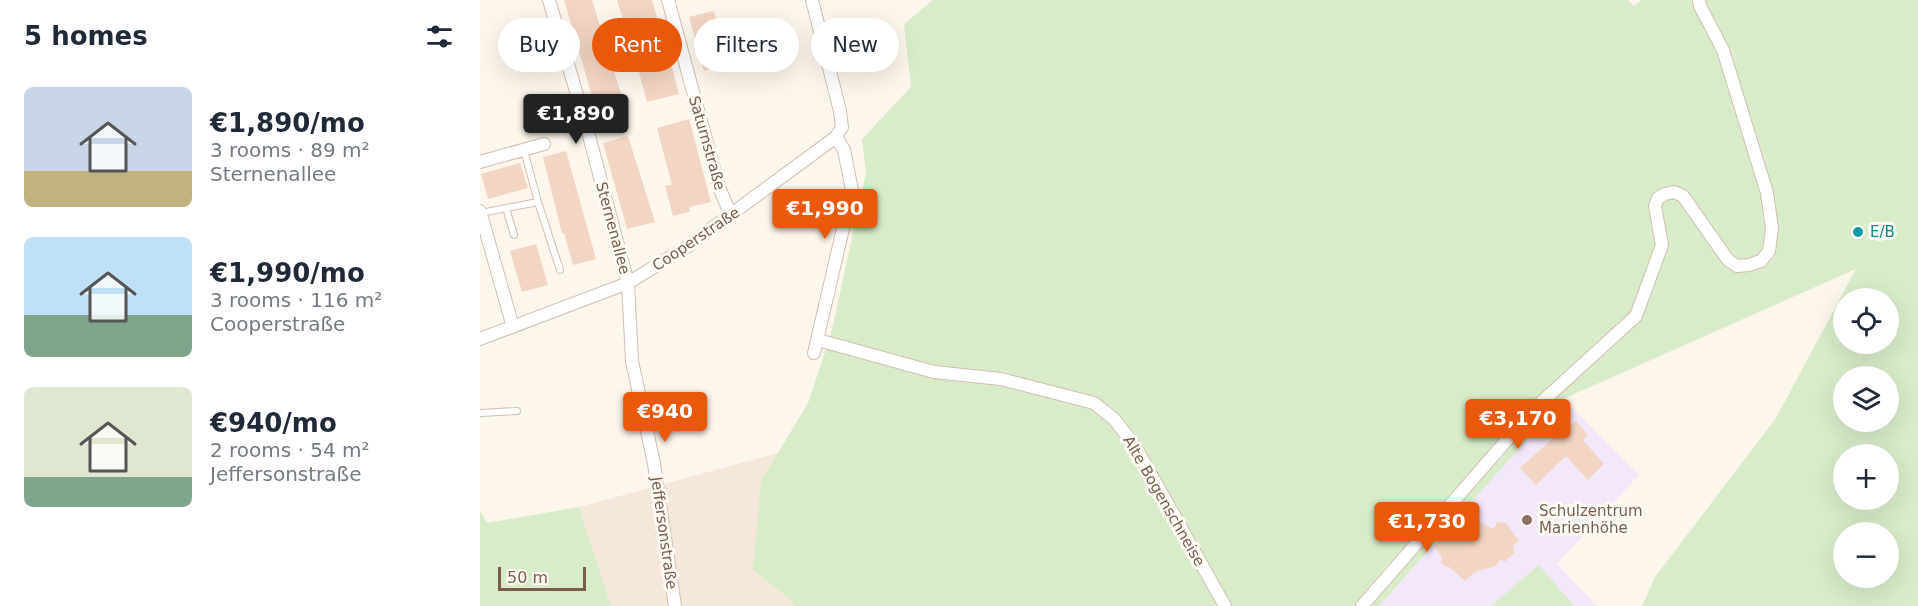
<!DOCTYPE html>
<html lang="en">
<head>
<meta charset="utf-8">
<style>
	body { margin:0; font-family:"DejaVu Sans",sans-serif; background:#f6f6f7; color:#1f2937; height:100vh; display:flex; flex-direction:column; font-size:22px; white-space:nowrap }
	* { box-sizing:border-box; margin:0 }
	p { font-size:20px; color:#747a83 }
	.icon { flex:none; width:33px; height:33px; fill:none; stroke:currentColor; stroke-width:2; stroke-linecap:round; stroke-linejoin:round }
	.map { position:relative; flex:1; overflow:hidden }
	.drawer { display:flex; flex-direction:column; background:#fff; width:480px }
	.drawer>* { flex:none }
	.banner { position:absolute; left:18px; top:18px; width:570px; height:54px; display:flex; gap:12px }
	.controls { position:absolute; left:1353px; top:288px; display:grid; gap:12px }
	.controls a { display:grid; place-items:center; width:66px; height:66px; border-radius:50%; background:#fff; box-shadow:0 6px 24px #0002; font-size:30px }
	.scale { position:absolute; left:18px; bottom:15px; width:88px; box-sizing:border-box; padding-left:6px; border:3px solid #7a5c4d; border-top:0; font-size:16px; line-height:21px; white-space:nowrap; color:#7a5c4d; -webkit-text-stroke:4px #fffaf3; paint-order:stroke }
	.price { position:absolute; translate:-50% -51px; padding:0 14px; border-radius:6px; background:#ea580c; color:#fff; font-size:20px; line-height:39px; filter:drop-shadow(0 2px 3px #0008) }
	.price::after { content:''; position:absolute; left:50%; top:36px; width:18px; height:14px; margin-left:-9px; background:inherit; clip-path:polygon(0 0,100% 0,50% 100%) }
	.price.on { background:#222; color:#fff }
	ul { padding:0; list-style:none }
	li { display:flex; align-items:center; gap:18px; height:150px; padding:0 24px }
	li span { display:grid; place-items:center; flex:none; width:168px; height:120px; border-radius:9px; color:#555 }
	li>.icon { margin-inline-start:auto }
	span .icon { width:72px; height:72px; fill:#fffc; stroke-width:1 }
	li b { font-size:26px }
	h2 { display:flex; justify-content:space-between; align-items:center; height:72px; padding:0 24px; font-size:26px }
	.tag { padding:0 21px; border-radius:27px; background:#fff; box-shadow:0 6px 24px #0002; font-size:21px; line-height:54px }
	.tag.on { background:#ea580c; color:#fff }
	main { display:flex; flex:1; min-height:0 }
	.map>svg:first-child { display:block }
</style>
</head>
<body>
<main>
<section class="drawer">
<h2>5 homes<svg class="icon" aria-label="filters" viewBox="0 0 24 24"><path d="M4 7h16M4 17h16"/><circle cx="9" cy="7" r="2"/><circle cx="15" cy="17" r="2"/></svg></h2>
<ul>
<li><span style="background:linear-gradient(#c9d6e8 70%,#c2b280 0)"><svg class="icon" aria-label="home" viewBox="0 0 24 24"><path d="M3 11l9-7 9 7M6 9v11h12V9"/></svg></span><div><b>€1,890/mo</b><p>3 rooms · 89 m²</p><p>Sternenallee</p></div></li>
<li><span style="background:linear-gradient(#bfe0f5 65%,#7fa58c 0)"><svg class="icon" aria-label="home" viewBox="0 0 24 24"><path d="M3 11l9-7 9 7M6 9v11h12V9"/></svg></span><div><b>€1,990/mo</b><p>3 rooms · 116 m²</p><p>Cooperstraße</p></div></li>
<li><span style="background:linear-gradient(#dfe7d0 75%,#7fa58c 0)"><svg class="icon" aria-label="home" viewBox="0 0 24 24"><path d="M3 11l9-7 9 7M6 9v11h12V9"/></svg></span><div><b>€940/mo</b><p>2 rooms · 54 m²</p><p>Jeffersonstraße</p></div></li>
</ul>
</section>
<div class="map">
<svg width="1438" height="606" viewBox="0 0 1438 606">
	<rect width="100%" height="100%" fill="#fdf6ec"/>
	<path fill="#f5e8da" d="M357,437L325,606H131L99,507Z"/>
	<path fill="#f3e8fa" d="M1083,399L1159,475L1077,564L1117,606H899Z"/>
	<path fill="#d8ecc9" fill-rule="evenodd" d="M453,0H1148L1154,6L1161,0H1438V606H1162L1175,577L1296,418L1376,269L1083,399L899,606H314L310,599L273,570L281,481L328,403L351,334L386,173L382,139L431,87L424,24ZM1364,298H1408V344H1364ZM1364,376H1408V422H1364ZM1364,454H1408V500H1364ZM1364,532H1408V578H1364Z
		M99,507L131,606H0V510L7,523Z
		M1059,565L1094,606H1011Z"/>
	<path fill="#f3d5c3" d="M84,0H112L146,110L118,117Z
		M137,0H172L182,36L151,44Z
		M234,11L249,64L224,71L209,17Z
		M188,52L199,94L167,102L156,61Z
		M209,119L231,202L209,207L210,212L193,216L185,186L192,185L177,128Z
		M148,136L175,222L147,229L123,143Z
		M86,151L116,259L93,265L84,233H82L63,157Z
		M40,163L48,188L8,199L1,174Z
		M56,244L68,285L42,292L30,251Z
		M1079,411L1091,425L1096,421L1108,435L1103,440L1124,464L1108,480L1086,456L1056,485L1040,468L1072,439L1061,427Z
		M990,512L1000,522L1014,529L1017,522L1026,523L1039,541L1033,545L1034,553L1024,562L1020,559L1016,566L995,572L985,581L969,567L964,566L961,562L962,558L954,546Z"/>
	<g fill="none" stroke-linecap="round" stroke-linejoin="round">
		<defs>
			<path id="service" d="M44,150L58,202L80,270
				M26,208L34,235
				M1,213L58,202
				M0,413L37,411"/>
			<path id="minor" d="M69,0L108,132L148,283L152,361L174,464L195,606
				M188,0L239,187L251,216
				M0,162L64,144
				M0,211L33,327
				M0,339L148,283L208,246L356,137L362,127L360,111L332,0
				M338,340L454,372L521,379L614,403L634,419L655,446L745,606
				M334,353L372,190L364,150L356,137
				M882,606L1054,409L1156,316L1182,245L1175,206L1178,198L1185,194L1194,192L1203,196L1248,260L1257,266L1269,265L1281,261L1289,251L1292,228L1287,193L1243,50L1220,6L1219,0"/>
		</defs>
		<use href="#service" stroke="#d1beb0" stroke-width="8"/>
		<use href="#minor" stroke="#d1beb0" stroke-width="14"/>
		<use href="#service" stroke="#fff" stroke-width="6"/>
		<use href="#minor" stroke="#fff" stroke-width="12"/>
	</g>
	<circle fill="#0f9aa8" stroke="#fffaf3" stroke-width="2" cx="1378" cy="232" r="6"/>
	<circle fill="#8d6e63" stroke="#fffaf3" stroke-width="2" cx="1047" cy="520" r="6"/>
	<g text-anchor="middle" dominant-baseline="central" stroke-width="6" stroke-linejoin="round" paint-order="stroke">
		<g font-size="15" fill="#7a5c4d" stroke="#fffaf3">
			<text transform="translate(227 143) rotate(74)">Saturnstraße</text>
			<text transform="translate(133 228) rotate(75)">Sternenallee</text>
			<text transform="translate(216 239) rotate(-34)">Cooperstraße</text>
			<text transform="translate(684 501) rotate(60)">Alte Bogenschneise</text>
			<text transform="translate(184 533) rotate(82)">Jeffersonstraße</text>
		</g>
		<g font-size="15" fill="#0d838f" stroke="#fffaf3" text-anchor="start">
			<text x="1390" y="232">E/B</text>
		</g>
		<g font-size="15" fill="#785e54" stroke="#fffaf3" text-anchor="start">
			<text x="1059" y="511">Schulzentrum<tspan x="1059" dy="17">Marienhöhe</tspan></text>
		</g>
	</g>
</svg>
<div class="controls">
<a><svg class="icon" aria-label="locate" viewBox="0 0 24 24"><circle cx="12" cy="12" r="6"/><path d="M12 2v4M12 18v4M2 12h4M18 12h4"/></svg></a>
<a><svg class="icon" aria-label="layers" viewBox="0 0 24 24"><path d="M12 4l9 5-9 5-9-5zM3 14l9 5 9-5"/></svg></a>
<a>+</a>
<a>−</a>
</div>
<div class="scale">50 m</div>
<b class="price on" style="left:96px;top:145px">€1,890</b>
<b class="price" style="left:345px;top:240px">€1,990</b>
<b class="price" style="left:185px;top:443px">€940</b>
<b class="price" style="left:1038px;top:450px">€3,170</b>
<b class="price" style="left:947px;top:553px">€1,730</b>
<div class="banner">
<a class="tag">Buy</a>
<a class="tag on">Rent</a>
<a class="tag">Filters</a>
<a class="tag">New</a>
</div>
</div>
</main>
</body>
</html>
